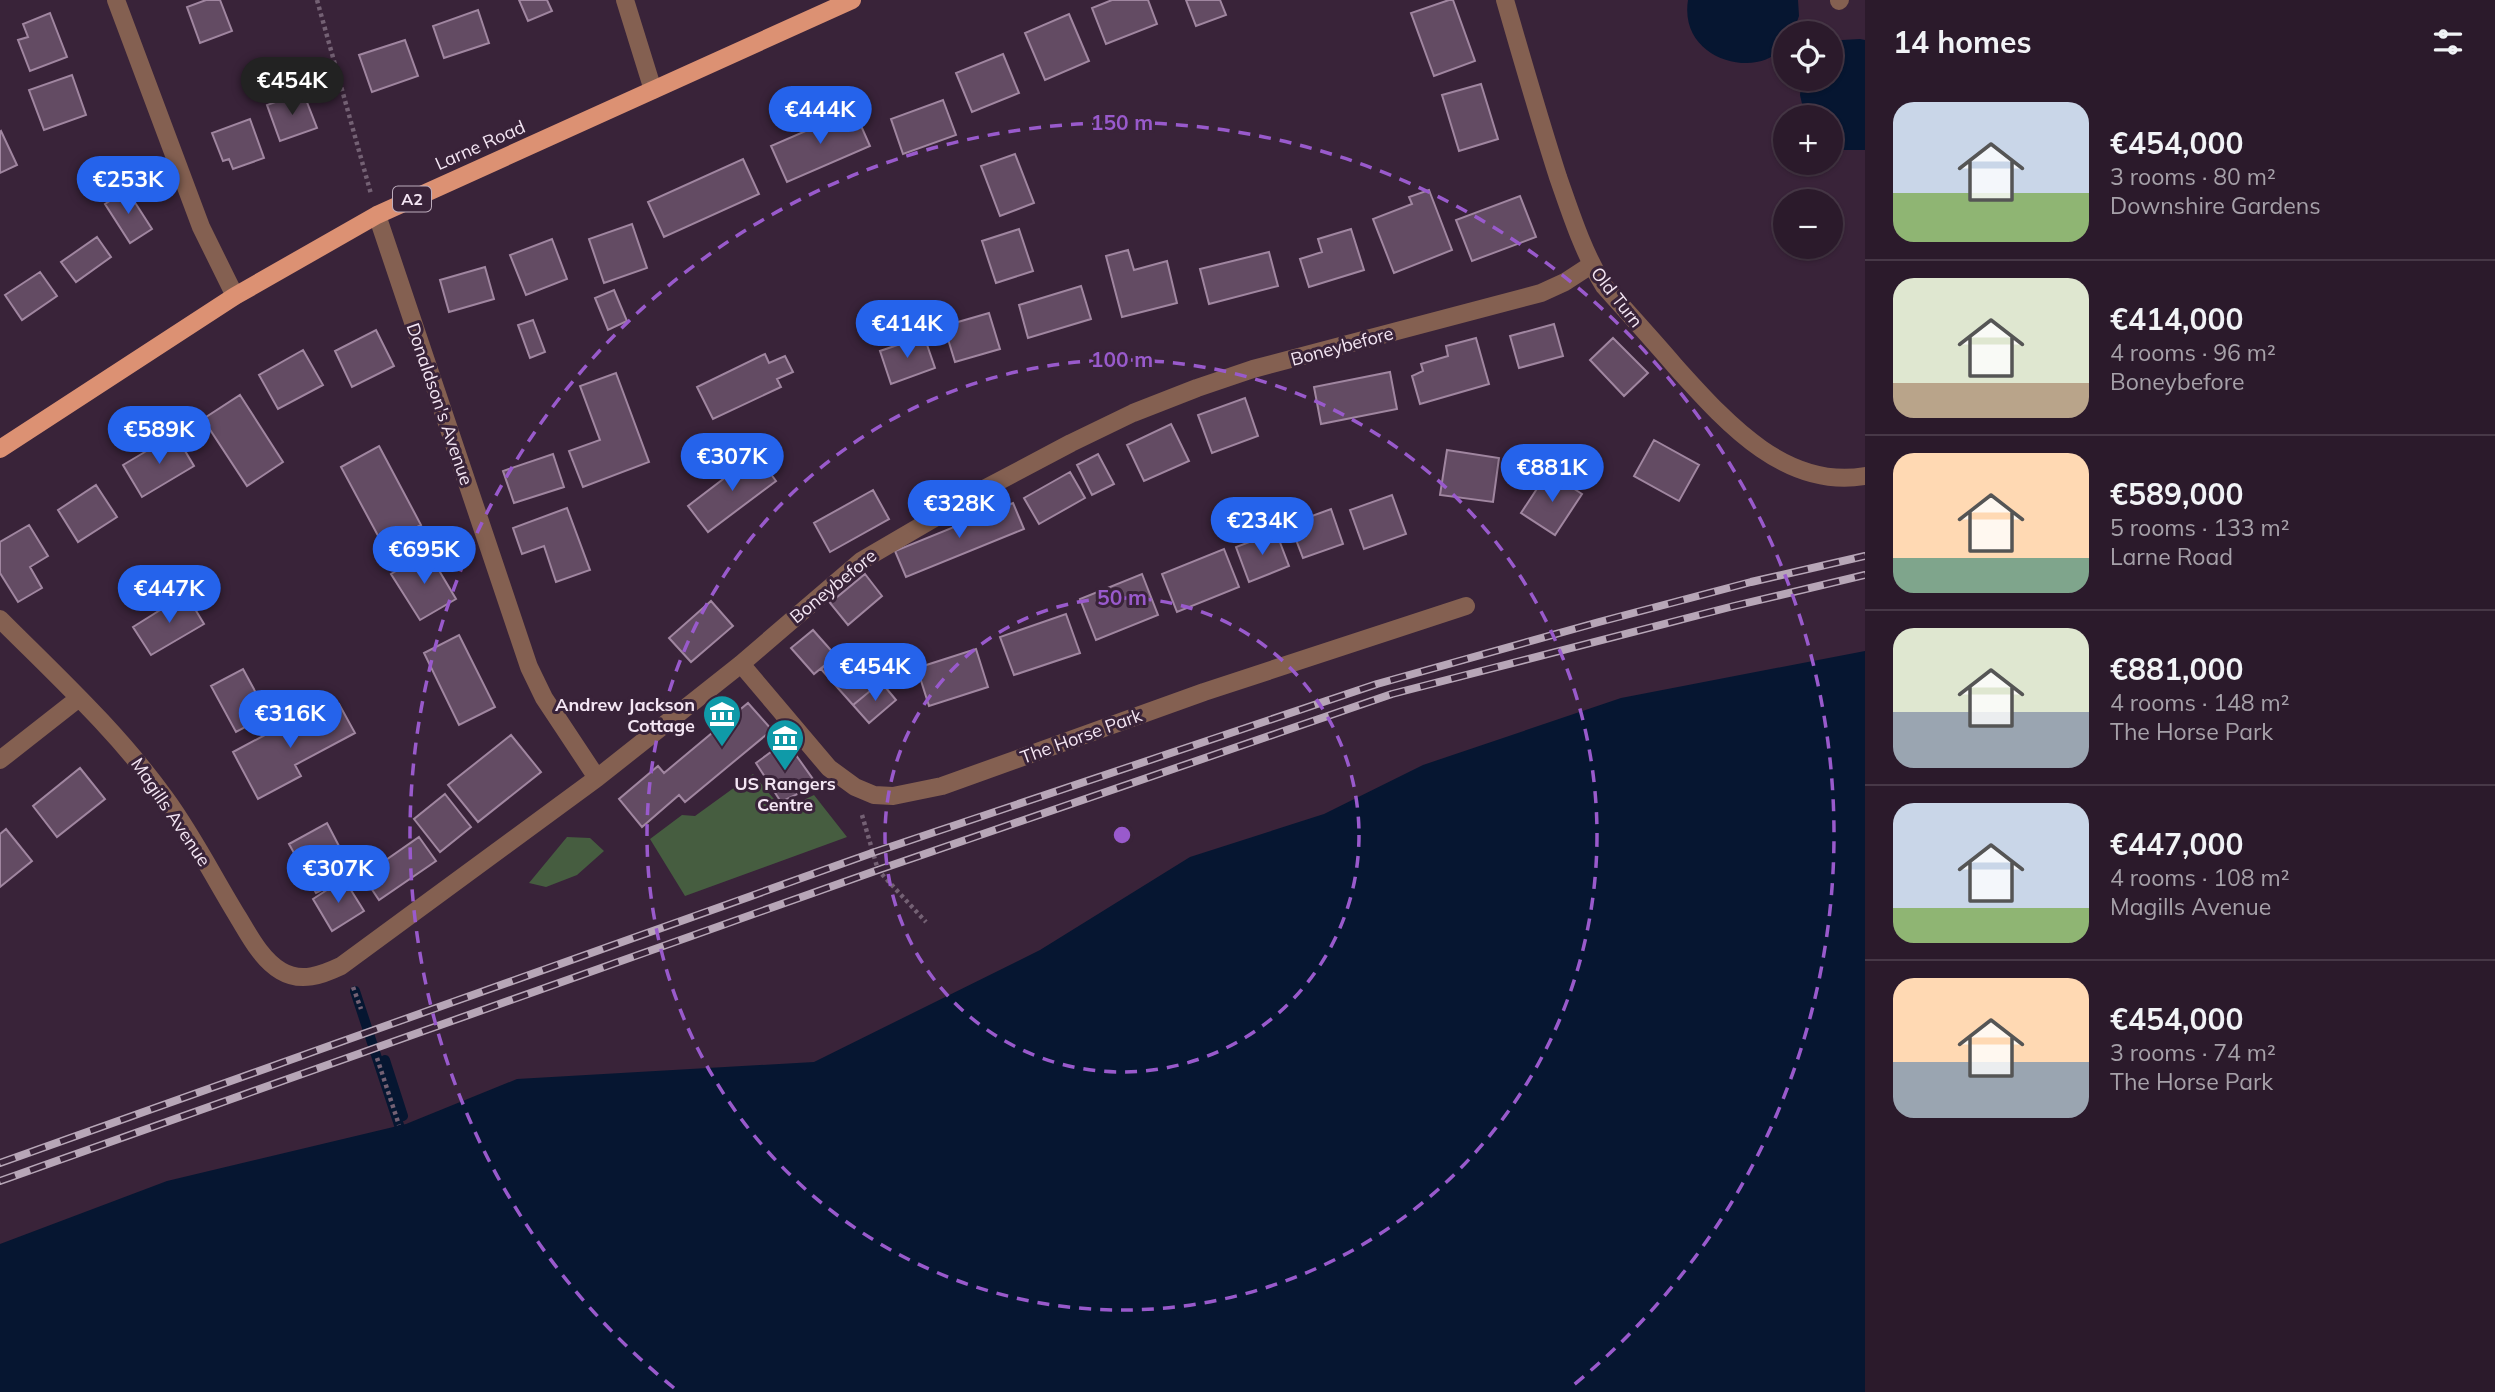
<!DOCTYPE html>
<html lang="en">
<head>
<meta charset="utf-8">
<style>
	body { margin:0; font-family:Mulish,sans-serif; background:#372737; color:#f1f3f6; height:100vh; display:flex; flex-direction:column; font-size:26px; white-space:nowrap }
	* { box-sizing:border-box; margin:0 }
	p { font-size:23px; color:#a6a1a9 }
	.icon { flex:none; width:38px; height:38px; fill:none; stroke:currentColor; stroke-width:2; stroke-linecap:round; stroke-linejoin:round }
	.map { position:relative; flex:1; overflow:hidden }
	.details { display:flex; flex-direction:column; background:#2b1a2b; width:630px }
	.details>* { flex:none }
	.tools { position:absolute; left:1773px; top:21px; display:grid; gap:14px }
	.tools a { display:grid; place-items:center; width:70px; height:70px; border-radius:50%; background:#2b1a2b; box-shadow:0 2px 5px #0004,0 0 0 2px #473847; font-size:35px }
	.price { position:absolute; translate:-50% -60px; padding:0 16px; border-radius:24px; background:#2563eb; color:#fff; font-size:23px; line-height:46px; filter:drop-shadow(0 2px 4px #0008) }
	.price::after { content:''; position:absolute; left:50%; top:42px; width:21px; height:16px; margin-left:-10px; background:inherit; clip-path:polygon(0 0,100% 0,50% 100%) }
	.price.active { background:#222; color:#fff }
	ul { padding:0; list-style:none }
	li { display:flex; align-items:center; gap:21px; height:175px; padding:0 28px }
	li+li { border-top:2px solid #473847 }
	li span { display:grid; place-items:center; flex:none; width:196px; height:140px; border-radius:21px; color:#555 }
	li>.icon { margin-inline-start:auto }
	span .icon { width:84px; height:84px; fill:#fffc; stroke-width:1 }
	li b { font-size:30px }
	h2 { display:flex; justify-content:space-between; align-items:center; height:84px; padding:0 28px; font-size:30px }
	main { display:flex; flex:1; min-height:0 }
	.map>svg:first-child { display:block }
</style>
</head>
<body>
<main>
<div class="map">
<svg width="1865" height="1392" viewBox="0 0 1865 1392">
	<rect width="100%" height="100%" fill="#392339"/>
	<path fill="#465d40" d="M753,774L783,810L814,795L847,837L685,896L650,839L682,815L695,816Z
		M567,837L590,838L604,851L577,875L546,887L529,883Z"/>
	<path fill="#061631" d="M1688,0H1798L1799,16L1793,33H1785C1785,82 1677,71 1688,0Z
		M1860,39L1865,40V150H1844L1831,145L1830,117H1805L1800,95L1802,79H1830L1831,46L1842,40Z
		M1865,651V1392H0V1244L167,1181L406,1124L517,1079L814,1062L1040,950L1190,857L1324,814L1423,765L1621,698Z"/>
	<g fill="none" stroke-linecap="round" stroke-linejoin="round">
		<path stroke="#061631" stroke-width="10" d="M355,991L399,1125
			M385,1060L403,1116"/>
	</g>
	<path fill="#634b63" stroke="#a086a0" stroke-width="2" d="M206,0H220L232,31L200,43L187,7Z
		M519,0H547L552,11L528,21Z
		M1112,0H1148L1157,24L1106,44L1092,8Z
		M1186,0H1220L1226,15L1196,26Z
		M1449,0H1453L1475,61L1434,76L1411,13Z
		M478,10L489,43L444,58L433,26Z
		M50,13L67,57L30,71L18,40L28,37L23,24Z
		M1069,14L1089,61L1045,80L1025,33Z
		M405,40L418,76L372,92L359,55Z
		M1003,54L1019,93L972,112L956,73Z
		M72,75L86,115L44,130L29,90Z
		M1481,84L1498,139L1459,151L1442,95Z
		M303,92L317,128L280,141L267,105Z
		M943,100L956,135L903,154L891,119Z
		M854,110L870,146L787,182L771,146Z
		M250,119L264,158L233,169L229,159L223,161L212,133Z
		M1,131L17,165L0,173V132Z
		M1015,154L1034,203L1000,216L981,166Z
		M743,159L759,194L664,237L648,202Z
		M127,190L152,229L130,243L105,204Z
		M1429,190L1452,250L1394,273L1373,219L1412,204L1409,197Z
		M1520,196L1536,237L1472,261L1456,220Z
		M632,224L647,268L604,283L589,239Z
		M1019,229L1033,271L996,283L982,241Z
		M1351,229L1364,270L1309,287L1300,259L1322,252L1318,239Z
		M97,237L111,257L76,282L61,262Z
		M552,239L567,279L526,295L510,255Z
		M1128,250L1134,270L1167,261L1177,303L1122,317L1106,256Z
		M1269,252L1278,286L1209,304L1200,269Z
		M485,267L494,299L449,312L440,280Z
		M40,272L57,296L22,320L5,295Z
		M1081,286L1091,319L1028,338L1019,305Z
		M614,290L627,321L608,330L595,298Z
		M989,313L1000,349L955,362L944,326Z
		M533,320L545,352L530,358L518,325Z
		M1554,324L1563,356L1519,368L1510,336Z
		M376,330L394,366L352,387L335,351Z
		M924,336L935,368L891,384L880,351Z
		M1476,338L1489,384L1420,404L1412,376L1423,371L1421,364L1448,356L1446,346Z
		M1613,338L1648,373L1624,396L1590,360Z
		M303,350L323,385L278,409L259,375Z
		M765,354L769,363L785,356L793,372L777,379L781,387L713,419L697,387Z
		M1390,372L1397,409L1321,424L1314,387Z
		M616,373L649,462L583,487L569,451L600,440L580,386Z
		M240,395L283,462L247,486L203,419Z
		M1245,398L1258,436L1212,453L1198,415Z
		M1171,424L1189,461L1144,481L1127,445Z
		M175,434L194,466L142,497L123,465Z
		M1654,440L1699,465L1679,501L1634,476Z
		M379,446L421,525L383,545L341,467Z
		M1447,450L1499,458L1493,502L1440,495Z
		M553,454L564,487L514,503L503,471Z
		M756,454L776,481L708,532L688,506Z
		M1098,454L1114,484L1092,495L1077,465Z
		M1070,472L1085,498L1039,524L1024,498Z
		M1548,472L1582,494L1555,535L1521,513Z
		M96,485L117,517L78,542L58,510Z
		M873,490L889,519L830,552L814,523Z
		M1392,495L1406,534L1364,549L1350,510Z
		M1013,503L1024,529L906,577L895,551Z
		M567,508L590,570L556,582L544,546L522,554L513,528Z
		M1331,509L1343,544L1303,558L1290,524Z
		M29,525L48,556L30,567L42,588L18,602L0,573V542Z
		M1276,532L1289,566L1249,582L1236,547Z
		M1224,549L1239,587L1177,612L1162,574Z
		M428,552L456,599L420,620L391,574Z
		M865,574L882,596L848,625L830,603Z
		M1142,574L1158,615L1096,640L1080,599Z
		M186,594L204,624L151,655L133,627Z
		M711,601L733,626L691,662L669,638Z
		M1066,614L1080,653L1014,675L1000,637Z
		M813,630L836,656L814,674L791,648Z
		M459,635L495,707L459,725L424,653Z
		M849,645L881,682L853,705L821,669Z
		M976,649L988,687L929,706L917,668Z
		M243,669L268,715L236,732L211,686Z
		M881,682L896,700L869,723L853,705Z
		M748,703L772,730L685,802L679,795L642,827L619,799L658,766L664,773Z
		M339,704L355,733L295,765L301,776L258,799L233,752L278,728L282,735Z
		M511,735L541,772L478,822L448,785Z
		M786,741L815,782L808,789L781,802L756,763Z
		M80,768L105,799L57,837L33,806Z
		M445,794L471,827L440,852L414,819Z
		M327,823L353,873L344,879L316,893L289,844Z
		M6,829L32,861L0,887V834Z
		M419,837L436,861L379,900L363,876Z
		M344,879L364,911L332,931L313,899Z"/>
	<g fill="none" stroke-linecap="round" stroke-linejoin="round">
		<path stroke="#746174" stroke-width="4.5" stroke-dasharray="3.5 3.5" stroke-linecap="butt" d="M317,0L371,194
			M862,815L878,870L926,922
			M353,987L361,1009
			M377,1058L399,1125"/>
		<path stroke="#846051" stroke-width="18" d="M625,0L653,90
			M1839,1L1840,0"/>
		<path stroke="#846051" stroke-width="18" d="M116,0L201,227L235,296
			M1505,0C1522,59 1539,118 1558,177C1571,214 1583,252 1604,286C1628,313 1652,339 1675,366C1724,420 1784,490 1865,476
			M377,215L529,667L544,698L597,778
			M0,619C58,677 118,732 166,799C193,836 214,878 238,917C249,935 261,959 281,971C301,983 322,975 341,966L597,778L741,664L861,561L986,488L1071,443L1133,413L1197,388L1253,369L1541,293L1565,282L1591,265
			M741,664L829,768L855,787L874,795L893,796L942,786L1204,692L1466,606
			M0,760L79,698"/>
		<path stroke="#dc9173" stroke-width="18" d="M0,449L235,296L377,215L852,0"/>
		<defs>
			<path id="rail" d="M0,1163L872,853L1377,684L1599,622L1751,582L1865,556
				M0,1181L878,870L1392,694L1734,606L1865,575"/>
		</defs>
		<use href="#rail" stroke="#b7a6b7" stroke-width="8"/>
		<use href="#rail" stroke="#392339" stroke-width="5" stroke-dasharray="16" stroke-linecap="butt"/>
	</g>
	<g fill="none" stroke="#995acc" stroke-width="3.5" stroke-dasharray="12 9">
		<circle cx="1122" cy="835" r="237"/>
		<circle cx="1122" cy="835" r="475"/>
		<path d="M674 1388A712 712 0 1 1 1570 1388"/>
	</g>
	<defs>
		<symbol id="museum-pin" viewBox="-11 -11 22 30"><path d="M0 17L-7.5 6A9.5 9.5 0 1 1 7.5 6Z" fill="#0f9aa8" stroke="#392339"/><path d="M0-6L6-3V-2H-6V-3ZM-5-1h2V3h-2ZM-1-1h2V3h-2ZM3-1h2V3H3ZM-6 4H6V6H-6Z" fill="#fff"/></symbol>
	</defs>
	<g fill-rule="evenodd">
		<use href="#museum-pin" x="700" y="692" width="44" height="60"/>
		<use href="#museum-pin" x="763" y="716" width="44" height="60"/>
	</g>
	<g text-anchor="middle" dominant-baseline="central" stroke-width="6" stroke-linejoin="round" paint-order="stroke">
		<rect fill="#392339" stroke="#bcacbc" stroke-width="2" x="393" y="186.5" width="38" height="25" rx="5"/>
		<g font-size="16" font-weight="bold" fill="#f4e6f4">
			<text x="412" y="199">A2</text>
		</g>
		<g font-size="18" fill="#f4e6f4" stroke="#392339">
			<text transform="translate(480 145) rotate(-24)">Larne Road</text>
			<text transform="translate(1617 297) rotate(52)">Old Turn</text>
			<text transform="translate(1342 346) rotate(-15)">Boneybefore</text>
			<text transform="translate(440 404) rotate(71)">Donaldson's Avenue</text>
			<text transform="translate(833 586) rotate(-39)">Boneybefore</text>
			<text transform="translate(1081 736) rotate(-20)">The Horse Park</text>
			<text transform="translate(171 812) rotate(56)">Magills Avenue</text>
		</g>
		<g font-size="18" font-weight="bold" fill="#f4e6f4" stroke="#392339" text-anchor="end">
			<text x="695" y="704">Andrew Jackson<tspan x="695" dy="21">Cottage</tspan></text>
			<text x="785" y="783" text-anchor="middle">US Rangers<tspan x="785" dy="21">Centre</tspan></text>
		</g>
	</g>
	<circle cx="1122" cy="835" r="10" fill="#995acc" stroke="#392339" stroke-width="3.5"/>
	<g font-size="21" text-anchor="middle" font-weight="bold" fill="#995acc" stroke="#392339" stroke-width="6" stroke-linejoin="round" paint-order="stroke">
		<text x="1122" y="130">150 m</text>
		<text x="1122" y="367">100 m</text>
		<text x="1122" y="605">50 m</text>
	</g>
</svg>
<div class="tools">
<a><svg class="icon" aria-label="locate" viewBox="0 0 24 24"><circle cx="12" cy="12" r="6"/><path d="M12 2v4M12 18v4M2 12h4M18 12h4"/></svg></a>
<a>+</a>
<a>−</a>
</div>
<b class="price active" style="left:292px;top:117px">€454K</b>
<b class="price" style="left:820px;top:146px">€444K</b>
<b class="price" style="left:128px;top:216px">€253K</b>
<b class="price" style="left:907px;top:360px">€414K</b>
<b class="price" style="left:159px;top:466px">€589K</b>
<b class="price" style="left:732px;top:493px">€307K</b>
<b class="price" style="left:1552px;top:504px">€881K</b>
<b class="price" style="left:959px;top:540px">€328K</b>
<b class="price" style="left:1262px;top:557px">€234K</b>
<b class="price" style="left:424px;top:586px">€695K</b>
<b class="price" style="left:169px;top:625px">€447K</b>
<b class="price" style="left:875px;top:703px">€454K</b>
<b class="price" style="left:290px;top:750px">€316K</b>
<b class="price" style="left:338px;top:905px">€307K</b>
</div>
<section class="details">
<h2>14 homes<svg class="icon" aria-label="filters" viewBox="0 0 24 24"><path d="M4 7h16M4 17h16"/><circle cx="9" cy="7" r="2"/><circle cx="15" cy="17" r="2"/></svg></h2>
<ul>
<li><span style="background:linear-gradient(#c9d6e8 65%,#8fb573 0)"><svg class="icon" aria-label="home" viewBox="0 0 24 24"><path d="M3 11l9-7 9 7M6 9v11h12V9"/></svg></span><div><b>€454,000</b><p>3 rooms · 80 m²</p><p>Downshire Gardens</p></div></li>
<li><span style="background:linear-gradient(#dfe7d0 75%,#b9a48a 0)"><svg class="icon" aria-label="home" viewBox="0 0 24 24"><path d="M3 11l9-7 9 7M6 9v11h12V9"/></svg></span><div><b>€414,000</b><p>4 rooms · 96 m²</p><p>Boneybefore</p></div></li>
<li><span style="background:linear-gradient(#ffd9b3 75%,#7fa58c 0)"><svg class="icon" aria-label="home" viewBox="0 0 24 24"><path d="M3 11l9-7 9 7M6 9v11h12V9"/></svg></span><div><b>€589,000</b><p>5 rooms · 133 m²</p><p>Larne Road</p></div></li>
<li><span style="background:linear-gradient(#dfe7d0 60%,#9aa5b1 0)"><svg class="icon" aria-label="home" viewBox="0 0 24 24"><path d="M3 11l9-7 9 7M6 9v11h12V9"/></svg></span><div><b>€881,000</b><p>4 rooms · 148 m²</p><p>The Horse Park</p></div></li>
<li><span style="background:linear-gradient(#c9d6e8 75%,#8fb573 0)"><svg class="icon" aria-label="home" viewBox="0 0 24 24"><path d="M3 11l9-7 9 7M6 9v11h12V9"/></svg></span><div><b>€447,000</b><p>4 rooms · 108 m²</p><p>Magills Avenue</p></div></li>
<li><span style="background:linear-gradient(#ffd9b3 60%,#9aa5b1 0)"><svg class="icon" aria-label="home" viewBox="0 0 24 24"><path d="M3 11l9-7 9 7M6 9v11h12V9"/></svg></span><div><b>€454,000</b><p>3 rooms · 74 m²</p><p>The Horse Park</p></div></li>
</ul>
</section>
</main>
</body>
</html>
